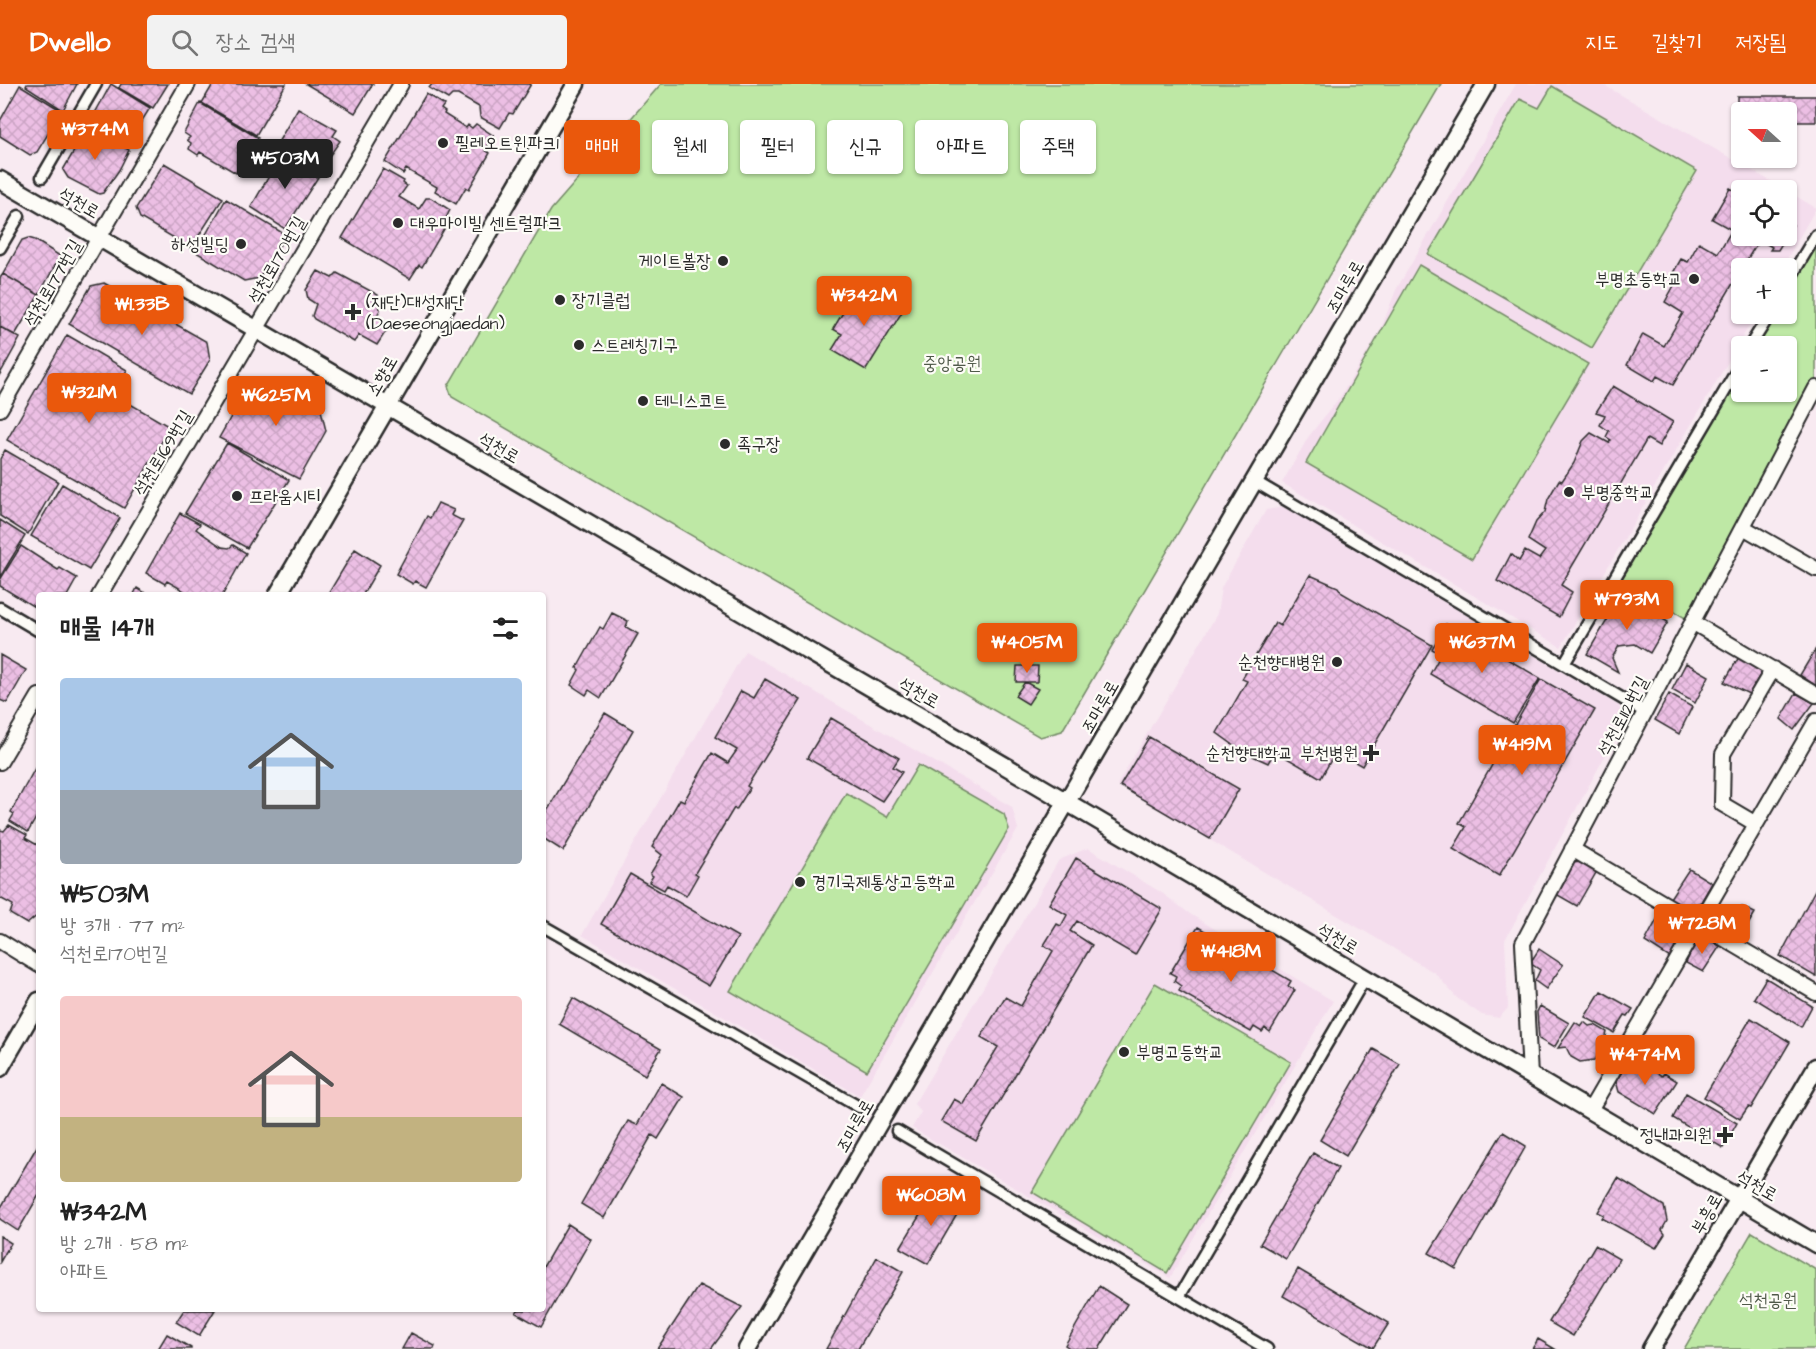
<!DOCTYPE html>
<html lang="ko">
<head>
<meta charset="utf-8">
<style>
	body { margin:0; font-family:"Architects Daughter","Poor Story",sans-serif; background:#f2f2f2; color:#222; height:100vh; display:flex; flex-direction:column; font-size:22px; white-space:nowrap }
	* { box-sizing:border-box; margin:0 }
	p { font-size:20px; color:#767676 }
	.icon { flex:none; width:33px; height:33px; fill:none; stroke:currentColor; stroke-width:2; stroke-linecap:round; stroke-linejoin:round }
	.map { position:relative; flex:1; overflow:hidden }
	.details { position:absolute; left:36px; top:508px; width:510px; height:720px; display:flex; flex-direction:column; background:#fff; border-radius:6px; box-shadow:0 2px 4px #0004 }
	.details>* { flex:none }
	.guide { position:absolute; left:564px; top:36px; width:570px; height:54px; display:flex; gap:12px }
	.needle { width:39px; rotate:291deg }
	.buttons { position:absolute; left:1731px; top:18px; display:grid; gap:12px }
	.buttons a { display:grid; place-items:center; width:66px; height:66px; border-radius:6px; background:#fff; box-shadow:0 2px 4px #0004; font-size:30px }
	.price { position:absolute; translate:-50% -51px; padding:0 14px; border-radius:6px; background:#ea580c; color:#fff; font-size:20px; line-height:39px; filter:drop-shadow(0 2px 3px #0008) }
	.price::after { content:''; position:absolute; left:50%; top:36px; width:18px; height:14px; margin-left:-9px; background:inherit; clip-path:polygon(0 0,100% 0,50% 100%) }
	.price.selected { background:#222; color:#fff }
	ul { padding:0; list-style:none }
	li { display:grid; align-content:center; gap:12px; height:318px; padding:0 24px }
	li span { display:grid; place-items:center; height:186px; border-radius:6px; color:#555 }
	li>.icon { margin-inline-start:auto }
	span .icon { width:108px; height:108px; fill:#fffc; stroke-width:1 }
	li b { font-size:26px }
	h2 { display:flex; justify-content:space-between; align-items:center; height:72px; padding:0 24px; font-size:26px }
	.pill { padding:0 21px; border-radius:6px; background:#fff; box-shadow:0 2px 4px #0004; font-size:21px; line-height:54px }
	.pill.selected { background:#ea580c; color:#fff }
	header { display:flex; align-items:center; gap:36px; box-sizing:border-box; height:84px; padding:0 30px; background:#ea580c; color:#fff }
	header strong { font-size:28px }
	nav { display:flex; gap:33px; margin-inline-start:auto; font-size:21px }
	.search { width:420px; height:54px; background:#f2f2f2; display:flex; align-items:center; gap:15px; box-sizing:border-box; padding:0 21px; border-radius:6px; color:#767676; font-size:22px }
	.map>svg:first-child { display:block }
</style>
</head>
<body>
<header>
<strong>Dwello</strong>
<div class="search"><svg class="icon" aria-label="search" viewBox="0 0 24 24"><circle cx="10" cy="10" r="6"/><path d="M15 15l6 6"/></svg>장소 검색</div>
<nav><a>지도</a><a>길찾기</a><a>저장됨</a></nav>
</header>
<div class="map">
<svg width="1816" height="1265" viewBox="0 0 1816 1265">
	<defs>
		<pattern id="building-cross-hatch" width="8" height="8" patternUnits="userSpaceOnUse" patternTransform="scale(1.5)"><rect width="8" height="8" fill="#ecbfe4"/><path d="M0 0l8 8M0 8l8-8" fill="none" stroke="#cba4c4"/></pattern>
	</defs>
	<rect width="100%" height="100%" fill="#f8eaf1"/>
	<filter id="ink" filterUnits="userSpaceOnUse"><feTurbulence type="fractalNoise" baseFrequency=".0167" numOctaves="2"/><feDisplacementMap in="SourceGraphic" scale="12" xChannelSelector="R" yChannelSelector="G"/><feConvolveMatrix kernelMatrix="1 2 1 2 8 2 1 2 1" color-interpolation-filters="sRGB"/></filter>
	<g filter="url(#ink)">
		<path fill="#f4dded" d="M1516,0H1602L1786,106H1742V152H1786L1787,107L1816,124L1782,184H1742V230H1756L1561,563L1282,399L1309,352L1340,313L1380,247L1396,206Z
			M1284,423L1619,622L1624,637L1505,856L1508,924L1499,934L1482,931L1457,914L1435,889L1117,701L1217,530L1221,504L1266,426Z
			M745,567L1012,723L1018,745L860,1012L582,851Z
			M1088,764L1162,809L1190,830L1333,917L1170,1194L912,1044L921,1028L914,1020L1059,776Z"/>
		<path fill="#bee8a5" stroke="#748a68" stroke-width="1.5" d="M661,0H1441L1062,647L1040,653L452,313L448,302L551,126Z
			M1552,2L1697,87L1592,264L1428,170L1520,15L1539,24Z
			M1816,151V303L1692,538L1615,493L1741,278L1742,308H1786V262H1750L1770,230H1786L1787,201Z
			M1419,181L1588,280L1472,475L1306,379Z
			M918,681L1004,730L1009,745L867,987L730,907L846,709L887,733Z
			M1155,899L1291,978L1167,1189L1032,1108Z
			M1752,1148L1816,1186V1265H1684Z"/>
		<path fill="url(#building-cross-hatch)" stroke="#2b2b2b" stroke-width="1.5" d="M27,0H77L63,26L26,2Z
			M111,0L150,24L126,62L89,40Z
			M121,0H168L153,24L119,4Z
			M213,0H286L256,51L202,19Z
			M306,0H373L355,29Z
			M432,0H531L513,30L509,29L500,44L480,33L479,23L458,11H452L448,15L429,4Z
			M20,1L62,27L37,68L30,71L0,52V37Z
			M426,10L444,21L441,25L445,28L444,30L466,44L468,41L472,44L476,40L494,52L485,66L490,69L469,105L466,103L456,120L435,107L437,103L406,85L403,90L385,78Z
			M1737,12H1816V38H1786V28H1742V39H1737Z
			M200,19L258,54L236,89L200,68L198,71L189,65L191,59L187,56L190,53L184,49Z
			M298,24L337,46L333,52L340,57L320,85L277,60Z
			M89,41L129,66L119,86L103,109L99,110L68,94L63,86Z
			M886,56L898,64L891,77L873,66L878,58L883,60Z
			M283,68L320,90L285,145L251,123Z
			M164,79L223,114L191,164L140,134L136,124Z
			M383,85L404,97L403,99L407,102L399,113L419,125L426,114H431L450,126L444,138L447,140L422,183L419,181L410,195L342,154Z
			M1730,104L1742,111V152H1786V133L1790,134L1788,138L1793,141L1778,166H1770L1772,163L1760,156L1754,164L1673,301L1657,292L1654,297L1627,281L1643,250L1664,262L1683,229L1665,218L1676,198L1670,194L1681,175L1688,178L1699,158L1718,169L1732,146L1712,135Z
			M226,115L286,151L259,194L244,197L196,168Z
			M28,154L35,156L60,172L39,211L3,190L22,156Z
			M318,187L332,194L337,189L378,211L380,226L376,233L390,241L377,261L359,251L354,258L314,235L312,232L316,220L308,215L306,206Z
			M3,190L39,211L15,251L0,243V194Z
			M104,199L207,258L210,276L189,310L69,240L91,202Z
			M859,202L902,228L866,286L832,266L842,250L833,245Z
			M0,243L20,254L0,290Z
			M67,251L127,286L113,310L170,343L124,424L7,356Z
			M266,295L321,326L326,347L299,395L219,354L250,299Z
			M1613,302L1673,338L1659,362L1647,355L1561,501L1572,508L1559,533L1497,497L1511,470L1519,477L1525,467L1539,475L1545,467L1528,456L1536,438L1545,428L1548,415L1559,396L1562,397L1574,379L1583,357L1591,349L1609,359L1611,356L1606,353L1609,347L1600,341L1605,331L1596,328Z
			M227,359L289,396L247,464L185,429Z
			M5,366L58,397L28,450L0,432V375Z
			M62,400L120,434L89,486L31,452Z
			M438,419L454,426L451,431L463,437L426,503L415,497L413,500L396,490L427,432L430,434Z
			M180,429L200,440L196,445L222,463L229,464L233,461L246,469L222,512H193L167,497L165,500L146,489Z
			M0,436L25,452L0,493Z
			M21,462L58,486L60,484L77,494L67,512H39V526L0,502V496Z
			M355,465L380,481L362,512H327Z
			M1310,491L1338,503L1342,509L1432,561L1362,682L1336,667L1321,694L1275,667L1268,679L1242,667L1217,649L1247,597L1242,595L1275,539L1280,542Z
			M137,504L150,512H133Z
			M1622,511L1668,538L1650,569L1635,560L1619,562L1612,574L1618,588L1587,570Z
			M612,529L628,537L626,543L638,550L601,614L589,606L586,611L571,601L579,586L577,584L600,543L603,545Z
			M1446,540L1540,594L1513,639L1430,590L1441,570L1432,565Z
			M1815,566L1816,601H1815L1800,591Z
			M0,571L26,586L7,619L0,616Z
			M1739,573L1763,586L1749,610L1724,598Z
			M1686,579L1709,592L1695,619L1672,606Z
			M1017,582H1038L1037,598H1016Z
			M765,595L801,616L747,702L750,704L736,726L734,724L695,789L698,791L686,812L667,801L664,806L649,798L653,792L650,790L662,771L652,763L680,715L684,717L712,669L728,679L737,666L715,653L741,607L754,614Z
			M1541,595L1595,626L1499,792L1453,765L1466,743L1459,739Z
			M1025,598L1038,605L1028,620L1015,612Z
			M1796,609L1814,619L1794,646L1781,635Z
			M1669,610L1692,623L1679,650L1655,636Z
			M605,629L633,646L563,767L543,754V733Z
			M831,634L899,674L893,683L902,688L882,717L807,674Z
			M1149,653L1239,705L1210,755L1120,702Z
			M39,677V735L36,734L28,748L10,737L14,730L11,728Z
			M9,741L27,751L25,754L39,762V830L27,840L10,830L13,821L0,814V746L4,747Z
			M1076,774L1162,825L1135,871L1077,837L1070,847L1092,861L976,1057L941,1037L954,1015L963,1020L998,963L981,953L1005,913L1021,922L1053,867L1044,861L1057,840L1061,842L1067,831L1049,820Z
			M1582,778L1597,787L1577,822L1556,810L1572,779Z
			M1689,785L1712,799L1701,818L1685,824L1670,814Z
			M630,790L738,853L709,902L601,840Z
			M1816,804V893L1780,872Z
			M1742,823L1755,829L1740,854L1726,847Z
			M1663,824L1686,838L1688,843L1670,874L1645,858Z
			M1198,843L1291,897L1288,902L1295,906L1270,948L1265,944L1262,948L1254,943L1251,948L1179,907L1181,902L1174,897L1176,892L1170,889Z
			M1710,856L1720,862L1703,888L1686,879L1695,859Z
			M1539,865L1563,881L1546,905L1535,897L1540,886L1530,879Z
			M1766,894L1812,922L1801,943L1754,914Z
			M1601,907L1633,925L1628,932L1625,931L1614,949L1585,933Z
			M573,914L661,965L645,991L559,940Z
			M1540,922L1569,939L1554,964L1539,955L1537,928Z
			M1751,934L1790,958L1751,1024L1748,1023L1740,1035L1704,1013Z
			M1575,938L1581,942L1584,938L1589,942L1595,941L1607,948L1602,969L1594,976L1580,978L1571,973L1566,963L1558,964Z
			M1373,965L1400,980L1346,1072L1320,1056Z
			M1631,974L1662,992L1664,989L1677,997L1656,1030L1619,1008L1616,997Z
			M661,999L684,1013L658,1055L652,1051L604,1134L581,1120L628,1037L637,1041Z
			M1686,1009L1737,1039L1723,1064L1673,1034Z
			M1503,1048L1526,1062L1456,1185L1429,1169Z
			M39,1059V1111L18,1147L0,1135V1125Z
			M1313,1069L1338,1084L1286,1175L1260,1160Z
			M1618,1094L1664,1122L1667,1137L1662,1146L1665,1150L1656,1164L1602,1134L1604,1131L1598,1128Z
			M935,1106L962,1122L928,1180L900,1164Z
			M568,1140L591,1155L541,1243L516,1229L518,1226H543V1183Z
			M0,1152L11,1159L0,1178Z
			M1595,1161L1619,1175L1573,1252L1549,1238Z
			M877,1173L903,1188L858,1265H826Z
			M1298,1185L1389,1239L1373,1264L1283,1212Z
			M699,1201L742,1223L711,1265H657Z
			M1099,1202L1127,1220L1099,1265H1071L1065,1261Z
			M184,1226H215L199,1252L176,1238Z
			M411,1249L435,1262L434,1265H402Z
			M167,1250L191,1264V1265H158Z
			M1538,1255L1555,1265H1532Z"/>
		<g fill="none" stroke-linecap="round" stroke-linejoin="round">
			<defs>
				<path id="pedestrian" d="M42,93L96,0
					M0,164L19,132
					M1786,201L1816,151
					M1750,262L1770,230
					M1254,397L1645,628
					M0,524L39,547
					M1564,580L1742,278
					M543,842L859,1023
					M897,1047L1267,1265
					M1179,1213L1365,894"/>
				<path id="minor" d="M0,325L188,0
					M1743,443L1816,485
					M99,512L401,0
					M1692,538L1816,611
					M0,678L39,612
					M1756,740L1722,720L1723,670L1773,585
					M1572,765L1816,909
					M0,857L39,881
					M1530,991L1523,859L1816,304
					M1590,1026L1816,637"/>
				<path id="tertiary" d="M0,96L1026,694L1816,1160
					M277,512L576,0
					M0,984L39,917
					M747,1265L1486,0
					M1651,1265L1816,983"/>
			</defs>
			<use href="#pedestrian" stroke="#2b2b2b" stroke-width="15"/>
			<use href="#minor" stroke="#2b2b2b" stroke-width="18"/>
			<use href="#tertiary" stroke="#2b2b2b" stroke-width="21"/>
			<use href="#pedestrian" stroke="#fdfcf7" stroke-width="10"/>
			<use href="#minor" stroke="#fdfcf7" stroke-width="14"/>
			<use href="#tertiary" stroke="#fdfcf7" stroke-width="16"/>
		</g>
	</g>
	<g fill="#2b2b2b" stroke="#fdfcf7" stroke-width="2">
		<circle cx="443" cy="59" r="6"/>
		<circle cx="398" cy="139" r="6"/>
		<circle cx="241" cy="160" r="6"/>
		<circle cx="723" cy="177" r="6"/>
		<circle cx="1694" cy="195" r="6"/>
		<circle cx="560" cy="216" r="6"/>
		<path d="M350 219h6v6h6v6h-6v6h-6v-6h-6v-6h6z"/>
		<circle cx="579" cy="261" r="6"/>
		<circle cx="643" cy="317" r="6"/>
		<circle cx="725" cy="360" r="6"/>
		<circle cx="1569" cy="408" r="6"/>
		<circle cx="237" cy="412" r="6"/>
		<circle cx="1337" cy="578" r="6"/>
		<path d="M1368 660h6v6h6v6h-6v6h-6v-6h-6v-6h6z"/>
		<circle cx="800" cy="798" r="6"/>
		<circle cx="1124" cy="968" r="6"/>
		<path d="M1722 1042h6v6h6v6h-6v6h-6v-6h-6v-6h6z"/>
	</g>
	<g text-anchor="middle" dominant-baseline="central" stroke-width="4.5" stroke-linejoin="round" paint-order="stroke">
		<g font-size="18" fill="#2b2b2b" stroke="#fdfcf7" text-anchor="start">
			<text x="455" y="59">필레오트윈파크1</text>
			<text x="410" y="139">대우마이빌 센트럴파크</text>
			<text x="229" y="160" text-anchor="end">하성빌딩</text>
			<text x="711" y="177" text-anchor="end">게이트볼장</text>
			<text x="1682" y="195" text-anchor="end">부명초등학교</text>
			<text x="572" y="216">장기클럽</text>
			<text x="366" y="218">(재단)대성재단<tspan x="366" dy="21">(Daeseongjaedan)</tspan></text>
			<text x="591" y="261">스트레칭기구</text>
			<text x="655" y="317">테니스코트</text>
			<text x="737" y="360">족구장</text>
			<text x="1581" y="408">부명중학교</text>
			<text x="249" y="412">프라움시티</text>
			<text x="1325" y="578" text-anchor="end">순천향대병원</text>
			<text x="1358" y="669" text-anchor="end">순천향대학교 부천병원</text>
			<text x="812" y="798">경기국제통상고등학교</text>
			<text x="1136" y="968">부명고등학교</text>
			<text x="1712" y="1051" text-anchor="end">정내과의원</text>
		</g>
		<g font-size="18" fill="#2b2b2b" stroke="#fdfcf7">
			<text transform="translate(79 119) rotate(30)">석천로</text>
			<text transform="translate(277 176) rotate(-60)">석천로170번길</text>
			<text transform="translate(53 199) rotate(-60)">석천로177번길</text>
			<text transform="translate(1345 203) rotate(-60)">조마루로</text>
			<text transform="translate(382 292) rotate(-60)">소향로</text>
			<text transform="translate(499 364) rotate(30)">석천로</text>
			<text transform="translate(163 369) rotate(-59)">석천로169번길</text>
			<text transform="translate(919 609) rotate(30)">석천로</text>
			<text transform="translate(1100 623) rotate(-60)">조마루로</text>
			<text transform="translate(1623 632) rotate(-62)">석천로112번길</text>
			<text transform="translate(1338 855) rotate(31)">석천로</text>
			<text transform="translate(855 1042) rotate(-60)">조마루로</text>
			<text transform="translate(1757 1102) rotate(30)">석천로</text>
			<text transform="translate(1707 1130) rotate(-60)">부흥로</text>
		</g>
		<g font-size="18" fill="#505a4a" stroke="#fdfcf7">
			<text x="952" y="279">중앙공원</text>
			<text x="1768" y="1216">석천공원</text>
		</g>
	</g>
</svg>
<div class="buttons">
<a><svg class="needle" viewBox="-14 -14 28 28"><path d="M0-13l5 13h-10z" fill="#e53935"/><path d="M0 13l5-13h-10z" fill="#767676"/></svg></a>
<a><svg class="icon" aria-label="locate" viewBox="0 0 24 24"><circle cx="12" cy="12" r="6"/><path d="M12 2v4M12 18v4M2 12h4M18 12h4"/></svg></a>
<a>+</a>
<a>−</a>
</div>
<b class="price" style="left:95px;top:77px">₩374M</b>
<b class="price selected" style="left:285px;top:106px">₩503M</b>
<b class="price" style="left:864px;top:243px">₩342M</b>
<b class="price" style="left:142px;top:252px">₩1.33B</b>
<b class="price" style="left:89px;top:340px">₩321M</b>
<b class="price" style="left:276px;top:343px">₩625M</b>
<b class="price" style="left:1627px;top:547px">₩793M</b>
<b class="price" style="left:1027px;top:590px">₩405M</b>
<b class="price" style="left:1482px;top:590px">₩637M</b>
<b class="price" style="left:1522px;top:692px">₩419M</b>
<b class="price" style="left:1702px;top:871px">₩728M</b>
<b class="price" style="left:1231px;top:899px">₩418M</b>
<b class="price" style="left:1645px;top:1002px">₩474M</b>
<b class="price" style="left:931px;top:1143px">₩608M</b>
<div class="guide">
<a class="pill selected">매매</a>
<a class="pill">월세</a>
<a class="pill">필터</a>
<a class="pill">신규</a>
<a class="pill">아파트</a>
<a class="pill">주택</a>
</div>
<section class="details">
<h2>매물 14개<svg class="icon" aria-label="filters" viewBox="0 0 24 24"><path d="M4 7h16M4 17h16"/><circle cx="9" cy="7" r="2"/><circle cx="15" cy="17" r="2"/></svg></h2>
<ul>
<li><span style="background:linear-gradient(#a9c7e8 60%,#9aa5b1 0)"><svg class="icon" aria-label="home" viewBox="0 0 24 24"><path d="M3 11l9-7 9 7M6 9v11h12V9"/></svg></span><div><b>₩503M</b><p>방 3개 · 77 m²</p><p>석천로170번길</p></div></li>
<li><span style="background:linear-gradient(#f6c9c9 65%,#c2b280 0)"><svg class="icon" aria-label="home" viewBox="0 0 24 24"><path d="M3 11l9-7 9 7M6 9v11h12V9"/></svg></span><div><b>₩342M</b><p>방 2개 · 58 m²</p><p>아파트</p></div></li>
</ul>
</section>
</div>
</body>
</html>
